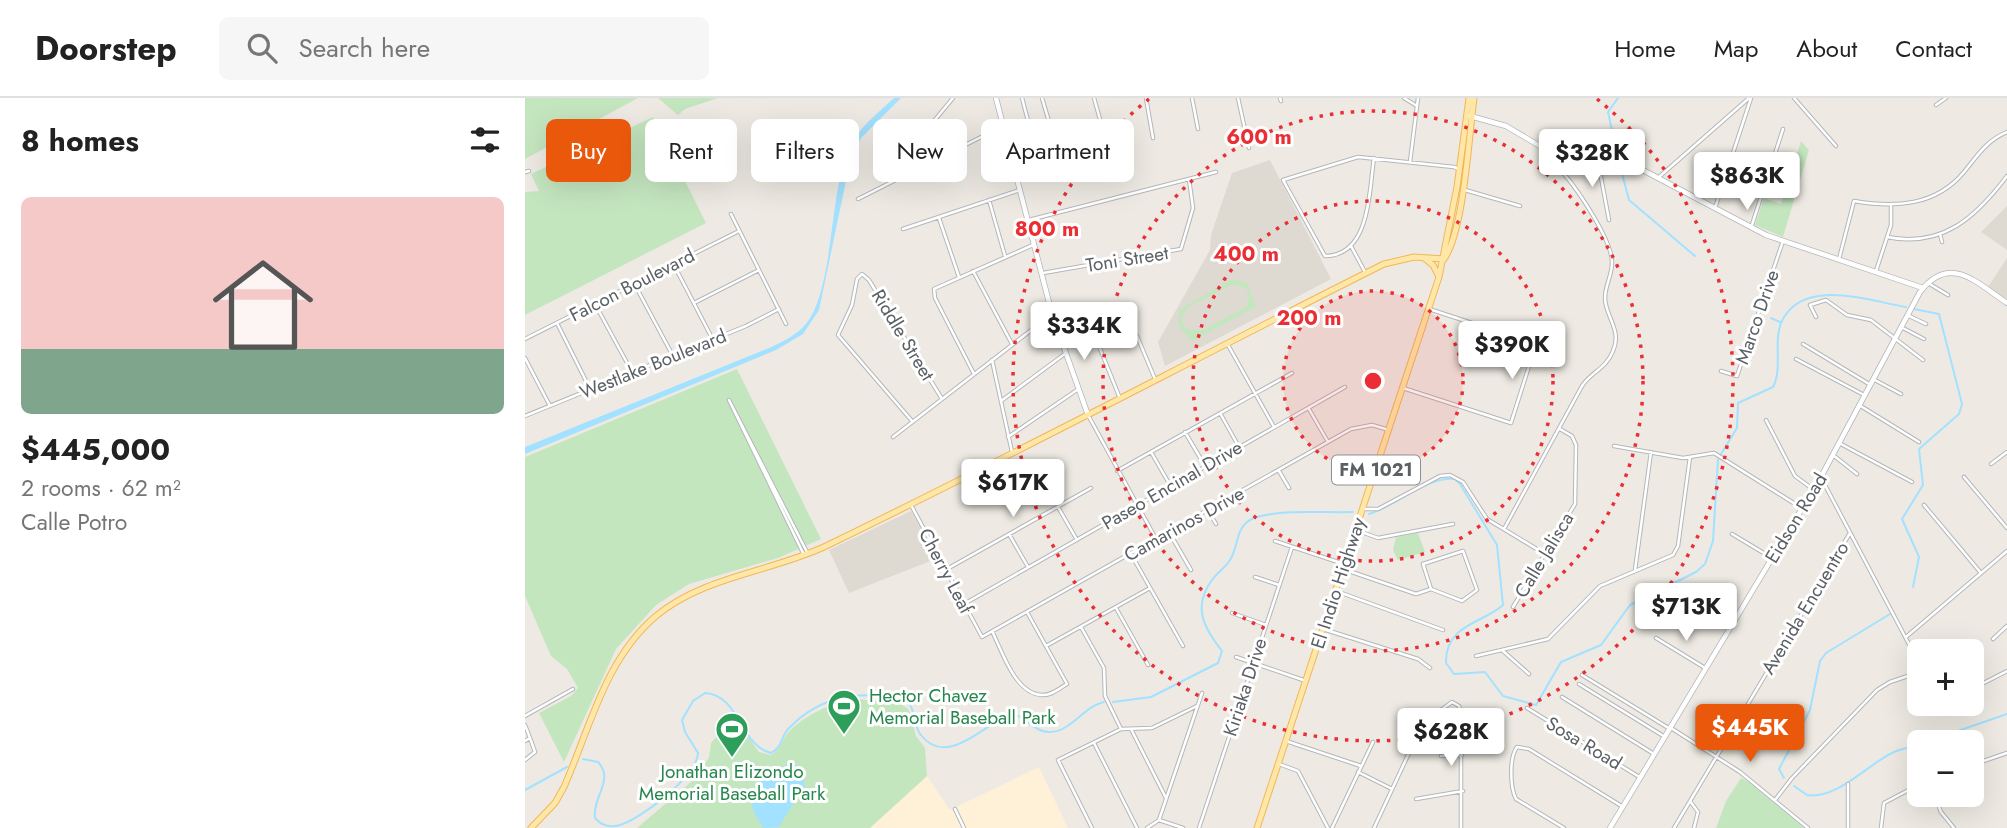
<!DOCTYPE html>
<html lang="en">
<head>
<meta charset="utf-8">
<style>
	body { margin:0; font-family:Jost,sans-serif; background:#f6f6f6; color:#222; height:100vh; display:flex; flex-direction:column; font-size:26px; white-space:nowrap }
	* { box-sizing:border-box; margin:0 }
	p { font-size:23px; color:#767676 }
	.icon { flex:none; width:38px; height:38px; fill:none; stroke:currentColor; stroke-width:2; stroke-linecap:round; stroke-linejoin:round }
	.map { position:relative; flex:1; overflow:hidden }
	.side { display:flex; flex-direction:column; background:#fff; width:525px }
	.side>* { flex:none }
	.banner { position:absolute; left:21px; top:21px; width:665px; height:63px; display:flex; gap:14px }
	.controls { position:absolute; left:1382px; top:541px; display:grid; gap:14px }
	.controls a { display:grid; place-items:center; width:77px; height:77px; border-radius:10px; background:#fff; box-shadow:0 7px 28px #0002; font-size:35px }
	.price { position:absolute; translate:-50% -60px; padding:0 16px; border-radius:7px; background:#fff; color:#222; font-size:23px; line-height:46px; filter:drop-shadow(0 2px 4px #0008) }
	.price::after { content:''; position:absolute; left:50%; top:42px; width:21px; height:16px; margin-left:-10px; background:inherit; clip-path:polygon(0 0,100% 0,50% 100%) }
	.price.current { background:#ea580c; color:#fff }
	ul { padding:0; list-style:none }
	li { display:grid; align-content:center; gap:14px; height:371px; padding:0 21px }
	li span { display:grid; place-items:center; height:217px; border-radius:10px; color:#555 }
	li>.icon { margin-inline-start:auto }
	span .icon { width:126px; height:126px; fill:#fffc; stroke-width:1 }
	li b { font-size:30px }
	h2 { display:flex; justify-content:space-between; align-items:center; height:84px; padding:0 21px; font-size:30px }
	.tag { padding:0 24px; border-radius:10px; background:#fff; box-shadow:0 7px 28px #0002; font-size:24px; line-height:63px }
	.tag.current { background:#ea580c; color:#fff }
	header { display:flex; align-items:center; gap:42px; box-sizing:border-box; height:98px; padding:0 35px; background:#fff; border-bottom:2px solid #e0e0e0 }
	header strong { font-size:33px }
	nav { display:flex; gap:38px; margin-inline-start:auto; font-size:24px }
	.search { width:490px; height:63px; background:#f6f6f6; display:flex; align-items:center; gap:18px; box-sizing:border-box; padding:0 24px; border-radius:10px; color:#767676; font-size:26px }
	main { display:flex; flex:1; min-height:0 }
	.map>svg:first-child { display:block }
</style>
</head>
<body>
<header>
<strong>Doorstep</strong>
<div class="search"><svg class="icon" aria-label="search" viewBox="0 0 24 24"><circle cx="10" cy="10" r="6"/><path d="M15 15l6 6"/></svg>Search here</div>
<nav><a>Home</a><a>Map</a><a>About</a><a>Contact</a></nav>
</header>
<main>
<section class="side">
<h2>8 homes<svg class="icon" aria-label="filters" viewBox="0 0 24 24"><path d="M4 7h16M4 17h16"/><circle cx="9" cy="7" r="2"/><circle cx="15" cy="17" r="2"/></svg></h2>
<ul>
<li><span style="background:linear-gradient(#f6c9c9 70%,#7fa58c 0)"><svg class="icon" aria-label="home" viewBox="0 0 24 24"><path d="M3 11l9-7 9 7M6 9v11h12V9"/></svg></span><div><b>$445,000</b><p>2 rooms · 62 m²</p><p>Calle Potro</p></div></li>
</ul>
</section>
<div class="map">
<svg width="1482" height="730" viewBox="0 0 1482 730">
	<rect width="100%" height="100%" fill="#eeeae3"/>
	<path fill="#fef1d8" d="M514,669L543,730H345L402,678L425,712Z"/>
	<path fill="#ded9d1" d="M745,62L806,181L640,268L633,244L685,152L686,137L707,75Z
		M1482,108V152L1456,134Z
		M1482,160V201L1463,189Z
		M386,413L413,460L324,495L304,452Z"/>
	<path fill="#c4e6bf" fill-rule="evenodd" d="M0,0H113L0,61Z
		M133,0H193L160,11L153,17Z
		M128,19L181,125L0,217V94L14,93L6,76Z
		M1276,43L1284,52L1258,139L1230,127L1239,100L1256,106Z
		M705,182H714L723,186L731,209L667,243L653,227L655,211ZM708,186L722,191L724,201L721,209L676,233L660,230L656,221L663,209Z
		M212,271L296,441L253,460L164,486L131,507L91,551L39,664L14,615L46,598L53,590L42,571L26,558L0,498V359Z
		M893,435L900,454L873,462L868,452L871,439Z
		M324,600L376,606L384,612L391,638L400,650L402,678L345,730H112L173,678L184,659L186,645L209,619L234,654L246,657C256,651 256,644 262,636C278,617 302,609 324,600Z
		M1216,680L1225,685L1279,730H1191L1201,703Z"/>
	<path fill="#a2e1ff" d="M369,0H376L336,40L326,59L294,212L278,236L251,252L0,356V349L244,250C257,244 270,238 280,227C309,194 304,97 323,52C332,31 353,15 369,0Z
		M265,665L274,668L281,692L271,701L254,729L239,730C211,693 232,682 265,665Z"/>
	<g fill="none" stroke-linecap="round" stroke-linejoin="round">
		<path stroke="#a2e1ff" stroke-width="2" d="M1092,56L1083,14L1093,0
			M1094,64L1104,102L1170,158
			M1246,220L1255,224
			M1196,356L1212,330L1213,305L1248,289C1258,270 1248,244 1256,225C1276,178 1344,203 1381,209
			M844,416C872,408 901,378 930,381L935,386L972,447L978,507C959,525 920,526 921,565L929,576L960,574L978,598L1011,607L1036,564L1076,547L1105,507L1171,474L1180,466L1188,443L1193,361
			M1388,489L1394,459L1377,421L1398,387L1394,351L1434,316L1437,306L1414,216L1389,211
			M588,604L626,599L693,565L697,553C679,530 667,509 687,482C692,475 700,470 705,462C715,446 709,426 732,419C761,411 798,415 828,414
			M1401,644L1482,616
			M58,661L73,664C90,682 67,699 70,720C76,727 85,730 95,727C116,721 172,678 173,655L160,634L157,622L168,603L180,595C215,597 215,648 246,655C257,650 256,638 264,630C297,596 337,592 381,602C392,612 387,627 396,637C421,670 460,627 484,616C500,616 509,635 525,634C546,634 559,608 579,604
			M1259,680L1254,671L1285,612L1295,563L1301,555L1365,516
			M1269,688L1282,697C1312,702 1344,665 1369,654C1377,651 1386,649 1395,646
			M0,692L42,669"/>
		<defs>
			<path id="street" d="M497,0L513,61
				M517,0L533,54
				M621,0L628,40
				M667,0L673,31
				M713,0L724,50
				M755,0L756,3
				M879,0L892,8
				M1269,0L1311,48
				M1411,7L1421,0
				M1072,58L1084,122
				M849,60C844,91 846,158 800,158L758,82L833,59L929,69L934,71
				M885,64L893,0
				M489,70L577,38L578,32L569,0
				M0,74L4,73
				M382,74L381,62L385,52L428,0
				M1134,79L1224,0
				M940,92L995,108
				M333,101L478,28
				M464,102L480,158
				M1190,110L1226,0
				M206,116L261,226
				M414,120L434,179
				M504,122L691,74
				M1226,130L1258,31
				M378,131L495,92
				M1415,136L1417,144
				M1362,139C1418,150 1451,119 1482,78
				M826,148L841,176
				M1314,161L1329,103C1370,110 1411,108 1439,74C1453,57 1461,43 1482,34
				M149,167L188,242
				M448,173L487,246
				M1351,173L1366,127V106
				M518,175L656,151L668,110L664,81
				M1403,185L1423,197
				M110,187L148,258
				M169,205L234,172
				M70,206L107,274
				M1382,217L1401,226
				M1291,219L1285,207L1301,202L1322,217L1346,222L1398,262
				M564,223L594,298
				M32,225L65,291
				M1376,229L1399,241
				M0,241L214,133
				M1278,246L1344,286
				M703,247L749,329
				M0,260L25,308
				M1271,261L1339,297
				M467,262L487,354
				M1196,273L1212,278L1258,143
				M449,276L410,200L409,191L508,147
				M1348,281L1376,296
				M878,290L986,325L1011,246L904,211
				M476,303L541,255
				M1334,307L1394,344
				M784,311L803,344
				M695,315L714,349
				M563,317L631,441
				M0,318L221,228L254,211
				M1241,322L1270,378L1289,392
				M387,323L313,237L327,207L332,181L337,176L344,182L417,301
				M660,334L680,368
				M368,339L527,216L534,215L612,238L630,281
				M483,339L552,292
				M1314,345L1387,384
				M1089,348L1158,360L1189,355L1278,411
				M626,354L645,387
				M1308,357L1332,376
				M1466,366L1482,354
				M592,373L767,275
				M754,373L764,390
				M1439,379L1482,430
				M1294,383L1301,389L1395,567
				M386,407L457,539L826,331L847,327L864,332
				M1399,407L1456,475
				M533,409L552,442
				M838,411H853L915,378L925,377L938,384L962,421L1020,456
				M683,412L691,426
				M979,431L1057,288C1066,274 1081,271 1088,253C1096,235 1085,224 1081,207C1077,193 1087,179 1087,165C1088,144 1053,92 1039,76L1044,56
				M831,432L853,440L928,426
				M644,434L666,472
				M484,436L503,469
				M1207,436L1247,460
				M750,443L819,466
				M606,456L658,548
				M279,457L204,302L283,456
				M422,471L566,390
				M818,471L891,496L906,491L937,503L952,492L938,453L898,466L906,491
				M1110,472L1126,354
				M730,479L754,487
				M811,493L918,532
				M439,506L820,289
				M988,509L1050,406L1051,347L1047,338L1035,331
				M591,510L623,567
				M707,515L741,527
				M556,529L579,570L580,598L596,631
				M798,531L893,561L905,570
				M467,533C477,553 490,596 517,597C526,598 535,590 542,586L502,514
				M1381,539L1482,453
				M1131,540L1180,570
				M1468,541L1482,528
				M521,548L625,490
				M978,553L1004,576
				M951,558L1023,541L1075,488L1148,457L1153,448L1165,359
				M711,559L781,583
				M1057,577L1145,631
				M1054,586L1140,639
				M1447,591L1482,573
				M1037,599L1129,656
				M1416,606H1420
				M1002,610L1116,680
				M0,618L48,591
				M0,627L5,640
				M1146,630L1215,674L1283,730
				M606,631L641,700
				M937,634L977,632
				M0,643L5,640L10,654L0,662
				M761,643L836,668
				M569,645L612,730
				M916,658L937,657
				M754,666L773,673L803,730
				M1447,667L1482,655
				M833,674L867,691
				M1409,696L1416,714L1429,730
				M891,701L938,693
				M1250,702L1267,680L1352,592L1365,584L1395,574
				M1165,703L1173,714L1169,730
				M430,711L439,730
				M634,722L677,595
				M567,730L533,662L596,631L627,630L672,608
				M622,730L634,722L658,730
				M674,730L767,449
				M807,730L848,644
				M849,730L898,625L927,604L934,608L936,614V730
				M1039,730L991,701C985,689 984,660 992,649L1004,651L1098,709
				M1149,730L1325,435
				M1323,730V686
				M1356,730L1359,705L1395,686"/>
			<path id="secondary" d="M471,0L527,216L563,317
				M945,18L981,28L1020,51L1097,61L1241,137L1398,190
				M1085,730L1297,377L1395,194C1425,155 1452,185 1482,205"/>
			<path id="primary" d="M899,160L908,167L914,179
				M919,161C939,133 944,37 949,0
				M6,730L30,705L39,689C65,630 80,561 131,518C179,478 246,474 301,448C489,357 673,259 859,166L889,159L919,161
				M732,730L914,179L932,89L944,0"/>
		</defs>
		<use href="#street" stroke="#b4b7ba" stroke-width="4.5"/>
		<use href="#secondary" stroke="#b2b7bb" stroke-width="6"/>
		<use href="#primary" stroke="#f2b658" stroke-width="7"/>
		<use href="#street" stroke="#fff" stroke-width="2.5"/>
		<use href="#secondary" stroke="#fff" stroke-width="4.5"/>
		<use href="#primary" stroke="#ffe7a7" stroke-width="5"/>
	</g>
	<circle cx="848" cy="283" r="90" fill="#ea2e34" fill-opacity=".12"/>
	<g fill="none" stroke="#ea2e34" stroke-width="3.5" stroke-dasharray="3.5 7">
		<circle cx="848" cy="283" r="90"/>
		<circle cx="848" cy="283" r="180"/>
		<circle cx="848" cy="283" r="270"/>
		<path d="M1072 1A360 360 0 1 1 624 1"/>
	</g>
	<defs>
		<symbol id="stadium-pin" viewBox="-11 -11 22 30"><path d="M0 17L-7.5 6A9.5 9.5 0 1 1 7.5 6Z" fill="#2e9e5b" stroke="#fff"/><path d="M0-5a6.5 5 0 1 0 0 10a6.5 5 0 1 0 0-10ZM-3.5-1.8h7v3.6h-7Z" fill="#fff"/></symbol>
	</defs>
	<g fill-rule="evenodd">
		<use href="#stadium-pin" x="300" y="589" width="38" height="52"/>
		<use href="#stadium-pin" x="188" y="612" width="38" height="52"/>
	</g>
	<g text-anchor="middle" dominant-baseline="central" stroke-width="6" stroke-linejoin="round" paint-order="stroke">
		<rect fill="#fff" stroke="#8c9092" stroke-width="2" x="807" y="357.5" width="88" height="29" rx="5"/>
		<g font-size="18" font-weight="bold" fill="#5b6064">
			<text x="851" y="372">FM 1021</text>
		</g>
		<g font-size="19" fill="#5b6064" stroke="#fff">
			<text transform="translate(602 161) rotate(-9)">Toni Street</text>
			<text transform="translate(107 187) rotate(-27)">Falcon Boulevard</text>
			<text transform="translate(1232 219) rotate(-71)">Marco Drive</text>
			<text transform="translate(378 237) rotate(59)">Riddle Street</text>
			<text transform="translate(128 266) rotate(-22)">Westlake Boulevard</text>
			<text transform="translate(647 387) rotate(-30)">Paseo Encinal Drive</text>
			<text transform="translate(1271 420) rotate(-59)">Eidson Road</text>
			<text transform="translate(659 426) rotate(-29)">Camarinos Drive</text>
			<text transform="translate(1019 457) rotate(-59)">Calle Jalisca</text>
			<text transform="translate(421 473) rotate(62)">Cherry Leaf</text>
			<text transform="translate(813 485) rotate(-72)">El Indio Highway</text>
			<text transform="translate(1280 510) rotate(-59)">Avenida Encuentro</text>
			<text transform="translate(720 589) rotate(-72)">Kiriaka Drive</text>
			<text transform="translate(1059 645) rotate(31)">Sosa Road</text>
		</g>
		<g font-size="19" fill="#27864d" stroke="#fff" text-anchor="start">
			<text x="344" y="597">Hector Chavez<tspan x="344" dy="22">Memorial Baseball Park</tspan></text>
			<text x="207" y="673" text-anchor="middle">Jonathan Elizondo<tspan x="207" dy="22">Memorial Baseball Park</tspan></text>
		</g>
	</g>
	<circle cx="848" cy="283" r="10" fill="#ea2e34" stroke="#fff" stroke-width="3.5"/>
	<g font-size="21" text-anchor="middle" font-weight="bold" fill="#ea2e34" stroke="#fff" stroke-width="6" stroke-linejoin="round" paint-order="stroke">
		<text x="734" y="46">600 m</text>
		<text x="522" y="138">800 m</text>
		<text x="721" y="163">400 m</text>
		<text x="784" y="227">200 m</text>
	</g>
</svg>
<div class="controls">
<a>+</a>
<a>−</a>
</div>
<b class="price" style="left:1067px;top:91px">$328K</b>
<b class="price" style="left:1222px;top:114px">$863K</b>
<b class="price" style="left:559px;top:264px">$334K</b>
<b class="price" style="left:987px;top:283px">$390K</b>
<b class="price" style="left:488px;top:421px">$617K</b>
<b class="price" style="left:1161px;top:545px">$713K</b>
<b class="price current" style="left:1225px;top:666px">$445K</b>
<b class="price" style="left:926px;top:670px">$628K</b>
<div class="banner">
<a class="tag current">Buy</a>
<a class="tag">Rent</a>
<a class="tag">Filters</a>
<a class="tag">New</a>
<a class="tag">Apartment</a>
</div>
</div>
</main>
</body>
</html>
